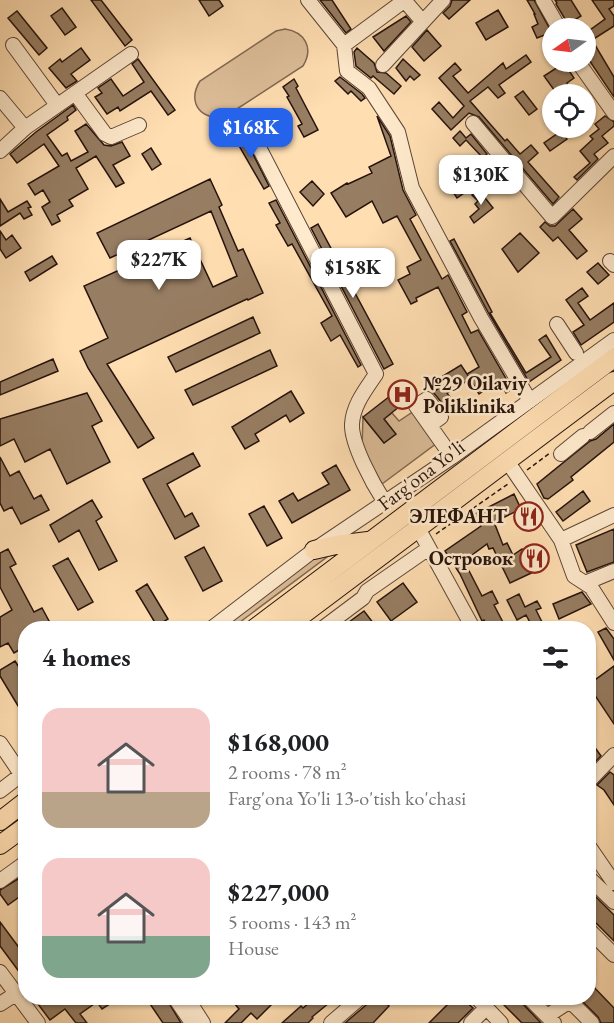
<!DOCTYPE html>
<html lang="en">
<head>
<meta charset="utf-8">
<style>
	body { margin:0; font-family:"EB Garamond",serif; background:#f6f6f6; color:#202124; height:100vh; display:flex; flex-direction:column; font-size:22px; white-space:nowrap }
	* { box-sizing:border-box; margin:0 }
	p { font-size:20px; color:#757577 }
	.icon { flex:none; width:33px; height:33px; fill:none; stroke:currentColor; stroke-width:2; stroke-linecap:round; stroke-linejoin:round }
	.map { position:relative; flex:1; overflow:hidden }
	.sheet { position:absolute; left:18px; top:621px; width:578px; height:384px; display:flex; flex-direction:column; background:#fff; border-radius:24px; box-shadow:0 2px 4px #0004 }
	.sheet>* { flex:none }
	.needle { width:39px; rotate:256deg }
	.controls { position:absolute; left:542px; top:18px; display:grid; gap:12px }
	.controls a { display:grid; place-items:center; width:54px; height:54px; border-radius:50%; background:#fff; box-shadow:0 2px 4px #0004; font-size:30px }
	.price { position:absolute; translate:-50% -51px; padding:0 14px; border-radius:12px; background:#fff; color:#222; font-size:20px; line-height:39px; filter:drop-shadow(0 2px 3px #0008) }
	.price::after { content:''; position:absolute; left:50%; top:36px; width:18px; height:14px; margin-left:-9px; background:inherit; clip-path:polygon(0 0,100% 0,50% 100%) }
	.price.current { background:#2563eb; color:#fff }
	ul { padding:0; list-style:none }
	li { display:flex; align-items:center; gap:18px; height:150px; padding:0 24px }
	li span { display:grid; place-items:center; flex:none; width:168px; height:120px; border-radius:18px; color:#555 }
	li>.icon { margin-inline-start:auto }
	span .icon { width:72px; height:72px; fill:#fffc; stroke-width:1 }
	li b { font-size:26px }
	h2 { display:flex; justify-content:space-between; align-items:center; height:72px; padding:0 24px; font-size:26px }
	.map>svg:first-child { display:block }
</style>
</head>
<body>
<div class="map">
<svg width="614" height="1023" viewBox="0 0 614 1023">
	<rect width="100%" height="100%" fill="#ffdeb2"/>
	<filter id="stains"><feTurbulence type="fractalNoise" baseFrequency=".00333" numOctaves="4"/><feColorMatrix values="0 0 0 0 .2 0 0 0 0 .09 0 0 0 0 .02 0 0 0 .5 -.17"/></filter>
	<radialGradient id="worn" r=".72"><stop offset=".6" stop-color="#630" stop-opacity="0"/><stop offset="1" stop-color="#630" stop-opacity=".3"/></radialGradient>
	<path fill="#dabb96" stroke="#806751" stroke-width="1.5" d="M285,29C305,32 314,48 303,66L226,116C202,122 186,103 200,81L276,31Z
		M414,411L437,443L382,484L362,448L363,417L384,443L395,434L384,419L392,413L399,421Z
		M323,552L328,555L327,557L232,628H222Z"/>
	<path fill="#977d62" stroke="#26130c" stroke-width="1.5" d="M91,0H101L132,40L125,46Z
		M199,0H219L223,6L209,16Z
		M320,0H332L351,29L346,33Z
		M452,0H470L449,19L443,13L450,6Z
		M527,0H534L552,33V46L547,34L537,38L532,27L538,24L534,14H535Z
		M555,0H571L581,16L568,24L556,4L557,3Z
		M592,0H614V6L609,9L614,16V26L592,40L614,77V97L585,54V30L587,32L605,19Z
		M62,8L76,27L65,35L51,16Z
		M498,10L508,27L486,40L476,23Z
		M17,11L47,48L39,55L8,18Z
		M406,16L411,22L384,51L373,37Z
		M427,30L441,46L424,61L412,47Z
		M81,48L90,60L71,74L77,81L66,88L49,68L60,59L62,62Z
		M357,48L374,63L377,72L386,73L401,86L394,94L373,76L371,78L356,66L354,52Z
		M526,55L531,62L499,85L505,93L498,98L488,87L470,101L505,141L507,139L520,154L531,145L538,153L528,162L559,197L553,204L479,117L469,113L451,130L432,109L439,102L453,118L464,106L439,78L455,63L461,70L453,76L468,93L503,63L506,69Z
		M138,59L175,110L168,115L151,91L120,111L118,107L107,114L95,97L102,93L98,88L111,79L123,96L144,82L132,64Z
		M403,59L420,75L414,80L410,76L406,81L396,68Z
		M564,63L574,78L567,83L574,94H557L544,76Z
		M340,77L362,94L365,98L361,101L351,91L348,94L335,81Z
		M294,79L298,86L296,88L318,130L304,137L298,126L302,124L287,97L289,96L283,87Z
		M523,91L537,109L529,115L515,97Z
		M73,105L76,110L67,117L68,120L47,135L62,156L67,153L71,161L88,152L75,131L86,124L104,145L111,146L122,142L130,156L113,165L124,183L116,187L96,156L76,168L88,189L69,200L73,206L57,215L60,221L52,225L42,207L50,202L43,190L35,195L28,184L59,166L44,144L17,163L10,154L36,132Z
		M377,116L390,136L403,190L416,215L410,219L442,279L448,275L467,312L462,315L471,333L478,330L512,389L506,393L501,384L492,389L491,386L479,394L470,379L447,393L454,403L446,408L433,392L447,383L443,376L461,365L469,377L467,374L479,367L438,287L416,298L417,301L411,304L398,280L410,274L407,267L421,260L397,216L383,223L372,201L346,217L331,193L347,183L348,184L372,173L369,167L391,156Z
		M605,116L614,122V126L602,136L608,143L594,154L598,159L577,180L574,177L590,163L580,151L593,139L590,136L599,129L595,124Z
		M460,131L466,138L471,134L487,154L483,158L466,140L460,146L453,138Z
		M561,131L567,139L550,151L544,143Z
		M242,132L269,186L264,189L234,137Z
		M151,148L161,164L152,170L142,154Z
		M210,179L222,205L219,207L238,251L243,249L263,293L248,300L247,299L107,364L154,438L138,448L88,368L80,351L108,338L84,286L190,238L213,287L237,276L211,211L110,258L97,233Z
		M464,179L471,188L457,198L451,189Z
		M312,181L324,194L313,206L300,192Z
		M478,189L493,208L474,223L470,217L479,209L475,204L478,201L472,195Z
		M0,199L8,212L27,201L31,207L28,208L32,215L24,219L20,213L0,226Z
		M276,200L361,365L358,367L340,335L331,341L321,323L332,316L292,244L288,246L276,225L280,223L269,203Z
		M573,209L582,219L569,230L587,251L577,259L558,237L553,241L540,227L545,222L550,226H555Z
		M318,224L393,364L384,369L311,228Z
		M0,231L6,240L12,235L21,248L6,258L0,249Z
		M520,233L539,253L518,272L502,249Z
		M454,239L492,312L490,313L526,373L551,357L539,340L546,335L561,360L529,382L489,314L450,241Z
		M52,256L57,264L30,281L25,272Z
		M598,263L609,275L598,284L587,272Z
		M582,288L588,296L578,303L590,320L614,303V322L581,345L573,332L584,325L566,300Z
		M253,317L260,333L176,372L168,357Z
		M270,350L277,366L193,405L185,390Z
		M53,359L58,371L0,395V382Z
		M408,382L416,393L384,419L396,434L384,443L363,417Z
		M291,391L304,413L290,422L286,415L255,434L259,441L245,449L232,427Z
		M87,393L102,421L92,426L110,462L67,484L50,449L25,462L14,439L0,446V419Z
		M614,424V442L571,477L573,480L548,499L544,498L537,484L590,441L596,439Z
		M193,453L200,466L167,484L185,517L192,513L199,526L175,539L143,479Z
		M0,457L10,476L19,471L34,499L41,495L49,510L21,524L12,507L4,511L0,503Z
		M336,465L350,490L292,523L279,501L293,493L298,501L329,484L322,473Z
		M583,491L590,501L563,521L556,512Z
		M514,494L521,509L494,522L503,545L507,543L513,555L522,549L525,553L535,549L542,568L510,583L493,548L489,549L487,544L464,561L482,596L492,591L498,603L494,605L506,628H488L484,620L482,621L460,574L445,551L481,526L475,514Z
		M92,500L102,517L96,521L117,561L99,570L79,530L59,542L50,525Z
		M264,506L282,538L267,546L249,514Z
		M614,529V562L587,572L576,545Z
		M204,547L222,581L203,591L185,557Z
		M8,549L16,564L10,567L34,612L42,608L49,621L36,628H26V646L14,653L8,643L0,647V617L12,610L0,587V553Z
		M68,558L93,602L78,610L53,566Z
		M403,583L417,602L391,621L377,602Z
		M147,584L168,619L157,626L136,591Z
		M582,592L591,604L559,619L553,604Z
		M519,594L525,607L537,601L541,608L536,610L545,628H533L526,615L517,620L507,600Z
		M364,611L377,628H341Z
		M606,628L614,639V660L598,632Z
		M15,661L26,678V719L0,676V670Z
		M614,666V724L588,685Z
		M588,738L601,756L588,769Z
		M610,772L614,775V805L604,790L597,785Z
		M26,874V892L8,905L0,894V890Z
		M589,890L614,915V941L588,915Z
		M0,922L26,957V981L0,946Z
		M588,981L614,1008V1023H601L598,1017L579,998H588Z
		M37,998H119L102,1009L97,1002L80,1014L87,1023H76L65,1009L50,1020L38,1004L40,1002Z
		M146,998H166L181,1023H163Z
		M230,998H266L272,1004L257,1019L251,1013L241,1023H225L239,1009Z
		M315,998H335L312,1017L313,1018L308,1023H282L301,1006L303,1008Z
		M369,998H393L387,1004L389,1006L373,1023H345L366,1005Z
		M446,998H462L473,1008L458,1023H429L450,1002Z
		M497,998H520L523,1004L541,1023H522Z"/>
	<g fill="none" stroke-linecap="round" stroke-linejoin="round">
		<defs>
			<path id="minor" d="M308,0L344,45L347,71L369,88L398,132L412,188L481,318L530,401
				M404,0L423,22
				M543,0L559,28
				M13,45L57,105
				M344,45L405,0
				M578,62L614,113
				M383,65L443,0
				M75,93L105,134L111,137L139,125
				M0,98L25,128
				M473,123L552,217L614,156
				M250,130L376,374C366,389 353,405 352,424C351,444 373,484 384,501
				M0,151L25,128L131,54
				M610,261L614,265
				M557,324L576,353
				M430,425L441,417L427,399L416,406L452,457
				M590,432L614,413
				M561,454L583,436
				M507,461L561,540L574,576L591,587L614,623
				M418,528L473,628
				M561,540L614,515
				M585,583L614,571
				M212,628L314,550L452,457L614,340
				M323,628L363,598L367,591L429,548
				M0,743L21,774
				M588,782L614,755
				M0,791L26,771
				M588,845L614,883
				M588,877L614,902
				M0,881L25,863
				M588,929L614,955
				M0,972L38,1023
				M175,998L192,1023
				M187,998L203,1023
				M477,998L501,1023
				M529,998L554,1023
				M0,1004L17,993
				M547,1016L567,1003L574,1005L592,1023
				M331,1023L360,998
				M471,1023L486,1008"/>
			<path id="major" d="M314,550L336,545L368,541
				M255,628L614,358
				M285,628L614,381
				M0,821L26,801
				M0,845L26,826"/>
		</defs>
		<use href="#minor" stroke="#5c4636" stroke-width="16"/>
		<use href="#major" stroke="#26130c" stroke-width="20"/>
		<path stroke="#26130c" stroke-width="1.5" stroke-dasharray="4.5 3" stroke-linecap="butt" d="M527,470L550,453
			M436,534L508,484"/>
		<use href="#minor" stroke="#ffeacd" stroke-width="14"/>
		<use href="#major" stroke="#ffdeb2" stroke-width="18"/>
	</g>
	<defs>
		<symbol id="hospital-ring" viewBox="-11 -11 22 22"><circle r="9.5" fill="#ffeacd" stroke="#8f2418" stroke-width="1.5"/><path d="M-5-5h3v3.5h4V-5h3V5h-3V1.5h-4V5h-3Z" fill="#8f2418"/></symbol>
		<symbol id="restaurant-ring" viewBox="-11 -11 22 22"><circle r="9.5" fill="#ffeacd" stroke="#8f2418" stroke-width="1.5"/><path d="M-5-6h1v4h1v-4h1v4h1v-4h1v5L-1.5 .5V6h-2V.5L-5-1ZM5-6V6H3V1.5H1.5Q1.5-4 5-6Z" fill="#8f2418"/></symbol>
	</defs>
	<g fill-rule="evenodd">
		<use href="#hospital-ring" x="386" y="378" width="33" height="33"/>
		<use href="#restaurant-ring" x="512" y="500" width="33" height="33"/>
		<use href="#restaurant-ring" x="518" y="542" width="33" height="33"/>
	</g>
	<g text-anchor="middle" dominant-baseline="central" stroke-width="5" stroke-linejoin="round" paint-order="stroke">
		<g font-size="20" font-weight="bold" fill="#26130c" stroke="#ffeacd" text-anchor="end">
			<text x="423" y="383" text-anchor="start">№29 Oilaviy<tspan x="423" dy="23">Poliklinika</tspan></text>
			<text x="507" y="516">ЭЛЕФАНТ</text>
			<text x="513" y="558">Островок</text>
		</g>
		<g font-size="20" fill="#26130c" stroke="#ffeacd">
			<text transform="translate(421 475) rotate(-37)">Farg'ona Yo'li</text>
		</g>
	</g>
	<rect width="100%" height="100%" filter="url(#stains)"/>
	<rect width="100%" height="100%" fill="url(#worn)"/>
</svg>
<div class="controls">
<a><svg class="needle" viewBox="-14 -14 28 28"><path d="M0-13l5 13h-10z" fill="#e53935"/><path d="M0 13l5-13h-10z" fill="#757577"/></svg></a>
<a><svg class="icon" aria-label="locate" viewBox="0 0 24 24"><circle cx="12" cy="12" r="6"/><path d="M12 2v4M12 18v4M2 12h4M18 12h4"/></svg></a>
</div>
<b class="price current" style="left:251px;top:159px">$168K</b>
<b class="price" style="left:481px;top:206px">$130K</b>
<b class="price" style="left:159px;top:291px">$227K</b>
<b class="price" style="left:353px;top:299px">$158K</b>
<section class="sheet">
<h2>4 homes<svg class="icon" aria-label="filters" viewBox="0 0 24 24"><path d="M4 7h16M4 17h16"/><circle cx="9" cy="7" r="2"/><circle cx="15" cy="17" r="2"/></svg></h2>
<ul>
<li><span style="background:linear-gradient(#f6c9c9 70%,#b9a48a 0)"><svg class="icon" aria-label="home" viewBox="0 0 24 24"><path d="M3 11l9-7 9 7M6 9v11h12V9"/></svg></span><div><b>$168,000</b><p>2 rooms · 78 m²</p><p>Farg'ona Yo'li 13-o'tish ko'chasi</p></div></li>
<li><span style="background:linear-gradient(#f6c9c9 65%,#7fa58c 0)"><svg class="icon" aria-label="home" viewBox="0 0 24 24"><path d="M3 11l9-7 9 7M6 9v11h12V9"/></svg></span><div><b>$227,000</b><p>5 rooms · 143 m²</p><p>House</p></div></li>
</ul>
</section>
</div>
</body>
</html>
